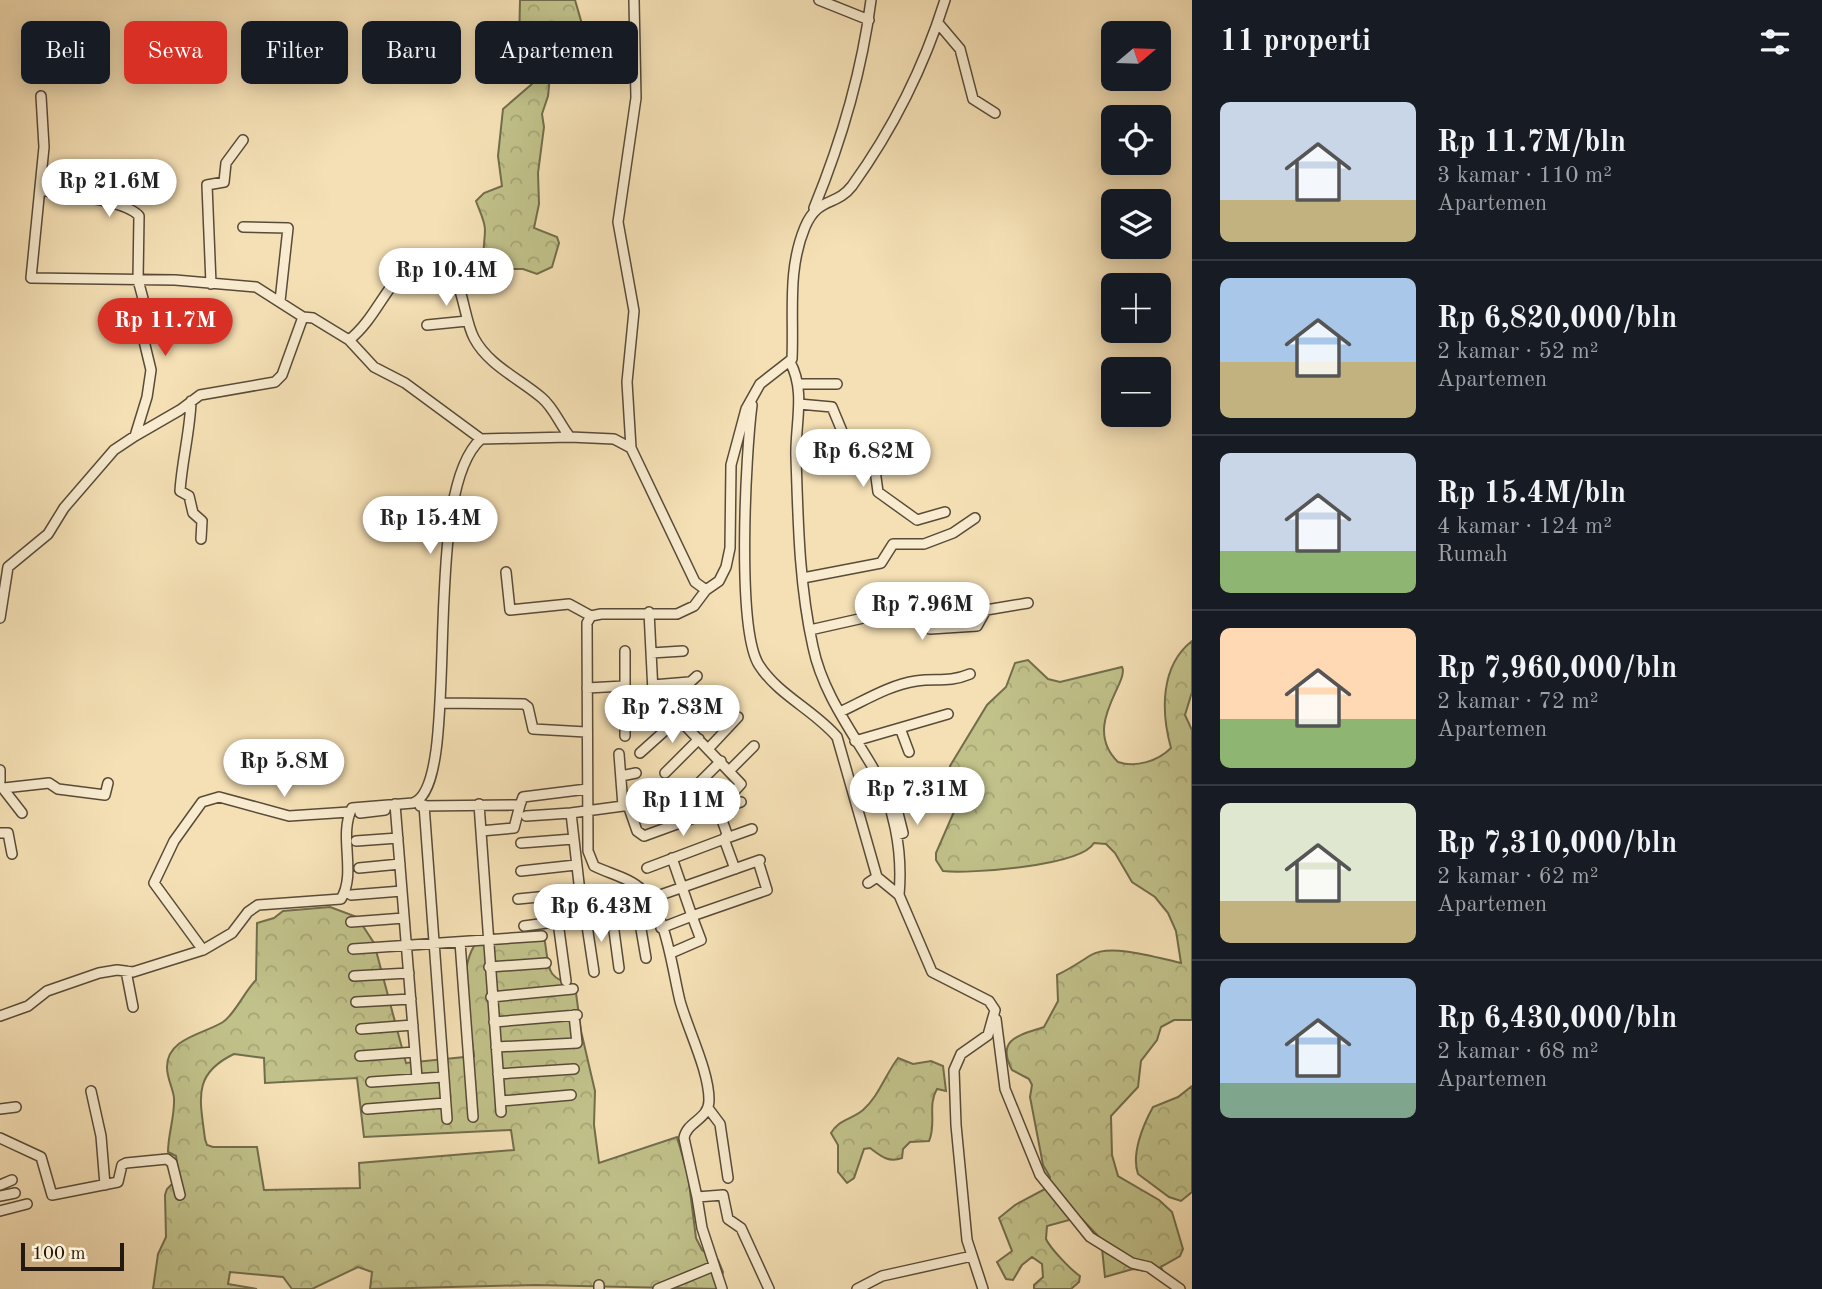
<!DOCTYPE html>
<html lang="id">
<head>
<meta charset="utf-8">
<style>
	body { margin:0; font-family:"Old Standard TT",serif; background:#242831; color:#f1f3f6; height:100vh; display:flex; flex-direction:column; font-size:26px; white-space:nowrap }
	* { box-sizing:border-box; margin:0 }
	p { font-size:23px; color:#9ea1a6 }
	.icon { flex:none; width:38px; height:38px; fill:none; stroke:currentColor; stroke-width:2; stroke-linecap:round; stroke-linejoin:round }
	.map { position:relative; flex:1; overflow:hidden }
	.drawer { display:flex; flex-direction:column; background:#171b24; width:630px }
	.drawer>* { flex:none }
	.top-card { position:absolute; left:21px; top:21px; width:665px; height:63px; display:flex; gap:14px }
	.needle { width:46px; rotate:71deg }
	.buttons { position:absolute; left:1101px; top:21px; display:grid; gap:14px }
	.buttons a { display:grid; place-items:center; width:70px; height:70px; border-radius:10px; background:#171b24; box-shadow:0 4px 18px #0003; font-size:35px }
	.scale { position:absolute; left:21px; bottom:18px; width:103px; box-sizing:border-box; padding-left:7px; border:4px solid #24190e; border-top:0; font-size:19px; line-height:24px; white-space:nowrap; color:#24190e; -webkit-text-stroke:5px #f8ebcf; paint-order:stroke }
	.price { position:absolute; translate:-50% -60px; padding:0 16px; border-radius:24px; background:#fff; color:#222; font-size:23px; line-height:46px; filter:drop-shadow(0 2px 4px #0008) }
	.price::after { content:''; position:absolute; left:50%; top:42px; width:21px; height:16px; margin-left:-10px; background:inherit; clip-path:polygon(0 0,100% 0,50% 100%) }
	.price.current { background:#d93025; color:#fff }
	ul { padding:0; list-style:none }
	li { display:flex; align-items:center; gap:21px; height:175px; padding:0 28px }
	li+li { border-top:2px solid #363941 }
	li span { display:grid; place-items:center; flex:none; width:196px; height:140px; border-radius:10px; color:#555 }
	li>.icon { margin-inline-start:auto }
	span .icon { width:84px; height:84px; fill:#fffc; stroke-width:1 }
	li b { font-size:30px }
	h2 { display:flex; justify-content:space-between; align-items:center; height:84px; padding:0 28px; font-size:30px }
	.pill { padding:0 24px; border-radius:10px; background:#171b24; box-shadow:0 4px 18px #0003; font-size:24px; line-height:63px }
	.pill.current { background:#d93025; color:#fff }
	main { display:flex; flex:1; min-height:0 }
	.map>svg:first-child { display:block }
</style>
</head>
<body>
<main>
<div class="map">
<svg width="1192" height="1289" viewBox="0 0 1192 1289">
	<defs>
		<pattern id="forest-crowns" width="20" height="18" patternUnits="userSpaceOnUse" patternTransform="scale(1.75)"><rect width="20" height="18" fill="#c1c18a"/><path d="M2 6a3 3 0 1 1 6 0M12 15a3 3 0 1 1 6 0" fill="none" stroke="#a6a576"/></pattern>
	</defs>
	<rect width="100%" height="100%" fill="#f5e0b5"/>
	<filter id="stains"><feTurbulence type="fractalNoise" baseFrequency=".00286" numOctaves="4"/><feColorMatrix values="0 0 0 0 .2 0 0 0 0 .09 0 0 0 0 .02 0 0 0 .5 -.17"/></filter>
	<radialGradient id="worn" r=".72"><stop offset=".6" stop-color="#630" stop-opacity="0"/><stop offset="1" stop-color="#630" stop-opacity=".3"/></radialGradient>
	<path fill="url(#forest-crowns)" stroke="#726d4c" stroke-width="2" fill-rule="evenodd" d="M520,0H575L582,24L600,31L595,43L590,47L573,39L559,47L552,57L548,96L542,114L544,127L538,173L539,204L534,228L557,237L559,243L552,267L537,274L523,269H492C479,256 485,246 485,230C485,221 479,210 476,201L484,193L502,186L498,156L503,109L532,84C537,61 535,60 519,45Z
		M1192,641V692L1185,715L1192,730V1020H1174L1161,1027L1157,1040L1141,1061L1138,1087L1111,1116L1112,1155L1118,1176L1159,1200L1172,1212L1183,1249L1180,1256L1161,1267L1164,1274L1133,1269L1105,1277L1101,1239L1080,1217L1047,1226L1046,1239C1050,1248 1071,1270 1080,1276L1079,1282L1071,1289H1034V1285L1043,1277L1042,1264L1032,1257L1022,1265L1013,1280L1006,1279L997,1262L1012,1251L999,1218L1015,1205L1045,1189L1050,1177L1043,1165L1030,1097L1032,1085L1029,1079L1012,1070C995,1038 1021,1035 1044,1027L1058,1001L1057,975C1070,969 1080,962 1091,955C1111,943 1158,958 1181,963L1176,931L1168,913L1155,897L1132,882L1115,853L1106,844L1094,843C1081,866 970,874 943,871L936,860V853L960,798L950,766L987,705L1006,687L1015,663L1028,660L1048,679L1060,682L1122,667C1130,682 1081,726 1118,762C1136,768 1158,761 1171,748C1161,712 1160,666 1192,641Z
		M330,907L357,917L374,943L406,1063L474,1056C470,1021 453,965 481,937H544C550,966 543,978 575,985L581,1031L595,1091L594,1125L599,1163L677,1137L688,1175L696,1238L702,1250L718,1260L723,1272L718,1289L535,1285L370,1289L372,1272L358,1267L312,1289H292L283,1277L230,1272L228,1284L257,1289H153L158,1254L166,1237L165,1195L167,1189L179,1177L176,1156L168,1152C168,1134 175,1116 174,1098C173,1088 167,1079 167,1067C167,1038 204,1034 223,1022C235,1014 244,992 256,980L257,923L274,918L283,911ZM234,1054L264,1058L265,1083L357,1078L364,1137L511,1130L514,1150L359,1163L360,1188L264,1190L257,1147H213L207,1145L205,1139C200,1099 192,1074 234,1054Z
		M898,1058L913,1064L931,1061L943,1066L946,1091L937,1089C927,1105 937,1124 929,1141L910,1142L903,1149L902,1158C888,1163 881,1156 870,1148L864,1149L854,1178L847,1183L838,1172V1145L831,1133C839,1119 851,1120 863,1110C879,1096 885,1075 898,1058Z
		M1192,1086V1192L1181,1201L1169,1197L1138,1174C1131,1154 1143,1125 1153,1107L1178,1097Z"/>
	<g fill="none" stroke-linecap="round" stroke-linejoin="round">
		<defs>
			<path id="minor" d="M819,0L869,20
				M938,23L960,49L973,99L995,113
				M41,96L44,147L31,278L175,280L256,287L303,317
				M40,190C62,194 126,200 139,216L138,280L145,306L144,341L151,370L147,397L135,436
				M814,208C841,142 862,71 871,0
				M243,227L288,228L280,301
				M211,284L207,185L224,182L226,163L243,140
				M427,325L467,321
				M349,340L374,367L405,383L481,439
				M790,362C806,391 795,425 796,456C798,520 799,585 813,647C822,691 850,729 872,766C894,804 903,851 899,895
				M799,384H837
				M191,401C190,432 182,460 180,491L189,496L193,513L202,521L201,539
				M799,404L832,407L849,448L855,449L862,464L870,465L875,470L878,492L917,520L945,512
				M752,405C746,452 736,629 759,665C778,695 814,710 837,737L877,877L899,895L932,972L989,1001L995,1010L988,1035L961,1054L954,1070L956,1125L967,1240L983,1289
				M631,448L627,382L634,311L618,222L636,98L634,0
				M506,572L510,610L569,604L591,616
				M803,578L881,563L893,544H924L953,533L975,518
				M706,590L694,606L677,614H601L591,616L587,623L588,851L594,866C610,874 630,878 642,890C667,915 672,969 680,1001C688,1030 709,1071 709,1100C709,1120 687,1121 684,1138L697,1197L723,1195L728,1219L741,1228L769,1289
				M0,618L8,567L48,534L64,508L114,450L135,436L180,410L200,395L275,382L282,375L303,317L313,318L349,340C380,316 389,271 428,254C463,256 461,314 474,338C488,365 520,379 542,398C554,408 560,425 570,437L614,439L631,448L695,582L706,590L719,581L726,567L730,548L731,465L746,409L760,384L792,359C794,313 787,270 805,227C818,196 836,207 852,186C893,129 924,67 945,0
				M810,630L890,612L903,618L918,615L930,629L977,626L986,610L1028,603
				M625,651V736
				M651,653L683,651
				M653,685L689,682
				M587,688L624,686
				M624,691L653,692
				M440,703L524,704L528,707L533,729L586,732
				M665,705L697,676
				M840,712C864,701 889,685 916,681C937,678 948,683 970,674
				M625,726L656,697
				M687,726L721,694
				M900,728L909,752
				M855,741L948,714
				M709,748L738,717
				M640,753L679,718
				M619,754L623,806
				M0,770V781
				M730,770L754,746
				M665,773L699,739
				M621,776L636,773
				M1,786L22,813
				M4,788L49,783L58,789L105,795L108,783
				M690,792L721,761
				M894,797L903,833L897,835
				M395,804L417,1078
				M479,804L501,1112
				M424,805L447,1119
				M628,805L637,831L644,836L718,809L741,784L653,692L649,612
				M420,806L520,805L523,797L587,789
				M360,813L385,810
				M526,816L571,813
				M481,831L514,828L520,805
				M0,833H8L12,854
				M356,841L398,838
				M521,843L573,839
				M359,868L400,864
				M647,868L724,839L727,834L718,809L741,802
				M735,869L724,839L752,829
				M521,871L576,865
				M868,883L877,877
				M351,895L402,891
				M518,899L579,893
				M649,899L760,860
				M638,912L646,958
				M612,916L619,968
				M583,919L571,813L623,806L666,796
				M586,919L594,972
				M351,922L404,918
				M558,922L566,981
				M524,926L654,909
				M661,928L692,916L672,858
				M460,942L473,1117
				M353,949L542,936
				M203,950L154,883L174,841L202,802L219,797L289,816L349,812
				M671,953L701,940L692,916L767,890L758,861
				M489,967L546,963
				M126,971L133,1007
				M354,976L409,973
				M491,997L573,989
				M356,1002L411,999
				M0,1016L28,1006L47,991L99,973L117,970L133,972L203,950L232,933L248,912L258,905L341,899C357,873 338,836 352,808L413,803C465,785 417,495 481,439L570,437
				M996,1019L1005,1089L1040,1175L1090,1237L1132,1263L1149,1267L1180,1289
				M494,1022L577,1015
				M361,1029L413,1025
				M496,1047L577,1043L574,1015
				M360,1056L415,1052
				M498,1074L574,1069
				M371,1082L443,1077
				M91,1091L101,1136L105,1185
				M501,1101L571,1095
				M708,1108L720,1124L728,1178
				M0,1109L16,1107
				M367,1109L445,1103
				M0,1138L41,1157L52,1195L118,1182L122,1165L126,1163L167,1159L172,1163L180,1195
				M0,1185L12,1180
				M0,1196L15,1193
				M697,1197L702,1228L722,1289
				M0,1211L27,1204
				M599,1285V1289
				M658,1289L714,1266
				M857,1289L882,1276L972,1256"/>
		</defs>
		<use href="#minor" stroke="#584b38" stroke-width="12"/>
		<use href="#minor" stroke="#f8ebcf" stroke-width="9"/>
	</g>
	<rect width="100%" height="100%" filter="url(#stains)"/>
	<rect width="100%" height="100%" fill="url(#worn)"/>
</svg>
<div class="buttons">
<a><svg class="needle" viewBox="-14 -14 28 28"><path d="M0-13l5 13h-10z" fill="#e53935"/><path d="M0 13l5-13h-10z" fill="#9ea1a6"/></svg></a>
<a><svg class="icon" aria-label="locate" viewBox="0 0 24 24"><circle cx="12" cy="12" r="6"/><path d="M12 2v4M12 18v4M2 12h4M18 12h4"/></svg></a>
<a><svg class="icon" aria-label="layers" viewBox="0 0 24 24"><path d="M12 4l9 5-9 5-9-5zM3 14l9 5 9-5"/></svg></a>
<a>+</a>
<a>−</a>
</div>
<div class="scale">100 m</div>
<b class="price" style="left:109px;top:219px">Rp 21.6M</b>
<b class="price" style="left:446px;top:308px">Rp 10.4M</b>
<b class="price current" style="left:165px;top:358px">Rp 11.7M</b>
<b class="price" style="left:863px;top:489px">Rp 6.82M</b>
<b class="price" style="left:430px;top:556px">Rp 15.4M</b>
<b class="price" style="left:922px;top:642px">Rp 7.96M</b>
<b class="price" style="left:672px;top:745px">Rp 7.83M</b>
<b class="price" style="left:284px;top:799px">Rp 5.8M</b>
<b class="price" style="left:917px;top:827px">Rp 7.31M</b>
<b class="price" style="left:683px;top:838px">Rp 11M</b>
<b class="price" style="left:601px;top:944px">Rp 6.43M</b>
<div class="top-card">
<a class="pill">Beli</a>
<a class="pill current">Sewa</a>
<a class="pill">Filter</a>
<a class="pill">Baru</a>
<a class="pill">Apartemen</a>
</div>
</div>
<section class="drawer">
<h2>11 properti<svg class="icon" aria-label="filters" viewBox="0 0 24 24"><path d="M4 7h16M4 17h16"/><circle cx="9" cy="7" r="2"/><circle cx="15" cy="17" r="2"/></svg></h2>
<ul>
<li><span style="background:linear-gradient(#c9d6e8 70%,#c2b280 0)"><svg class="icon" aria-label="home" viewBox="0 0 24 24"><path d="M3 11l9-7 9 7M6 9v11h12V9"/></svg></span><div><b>Rp 11.7M/bln</b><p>3 kamar · 110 m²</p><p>Apartemen</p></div></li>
<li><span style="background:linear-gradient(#a9c7e8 60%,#c2b280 0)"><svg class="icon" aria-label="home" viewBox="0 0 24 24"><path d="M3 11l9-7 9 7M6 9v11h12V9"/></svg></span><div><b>Rp 6,820,000/bln</b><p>2 kamar · 52 m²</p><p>Apartemen</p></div></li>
<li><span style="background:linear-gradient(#c9d6e8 70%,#8fb573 0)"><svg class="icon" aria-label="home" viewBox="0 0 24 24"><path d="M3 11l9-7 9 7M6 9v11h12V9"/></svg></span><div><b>Rp 15.4M/bln</b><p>4 kamar · 124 m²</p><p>Rumah</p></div></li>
<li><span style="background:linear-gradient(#ffd9b3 65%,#8fb573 0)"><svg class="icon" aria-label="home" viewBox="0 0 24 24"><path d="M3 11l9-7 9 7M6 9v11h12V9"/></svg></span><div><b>Rp 7,960,000/bln</b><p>2 kamar · 72 m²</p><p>Apartemen</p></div></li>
<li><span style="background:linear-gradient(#dfe7d0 70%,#c2b280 0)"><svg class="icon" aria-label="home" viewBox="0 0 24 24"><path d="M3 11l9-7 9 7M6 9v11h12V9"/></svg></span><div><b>Rp 7,310,000/bln</b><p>2 kamar · 62 m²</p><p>Apartemen</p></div></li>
<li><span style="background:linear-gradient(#a9c7e8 75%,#7fa58c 0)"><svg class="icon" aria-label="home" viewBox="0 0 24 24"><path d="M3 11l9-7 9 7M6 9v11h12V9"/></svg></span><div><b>Rp 6,430,000/bln</b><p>2 kamar · 68 m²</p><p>Apartemen</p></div></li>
</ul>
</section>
</main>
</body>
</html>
